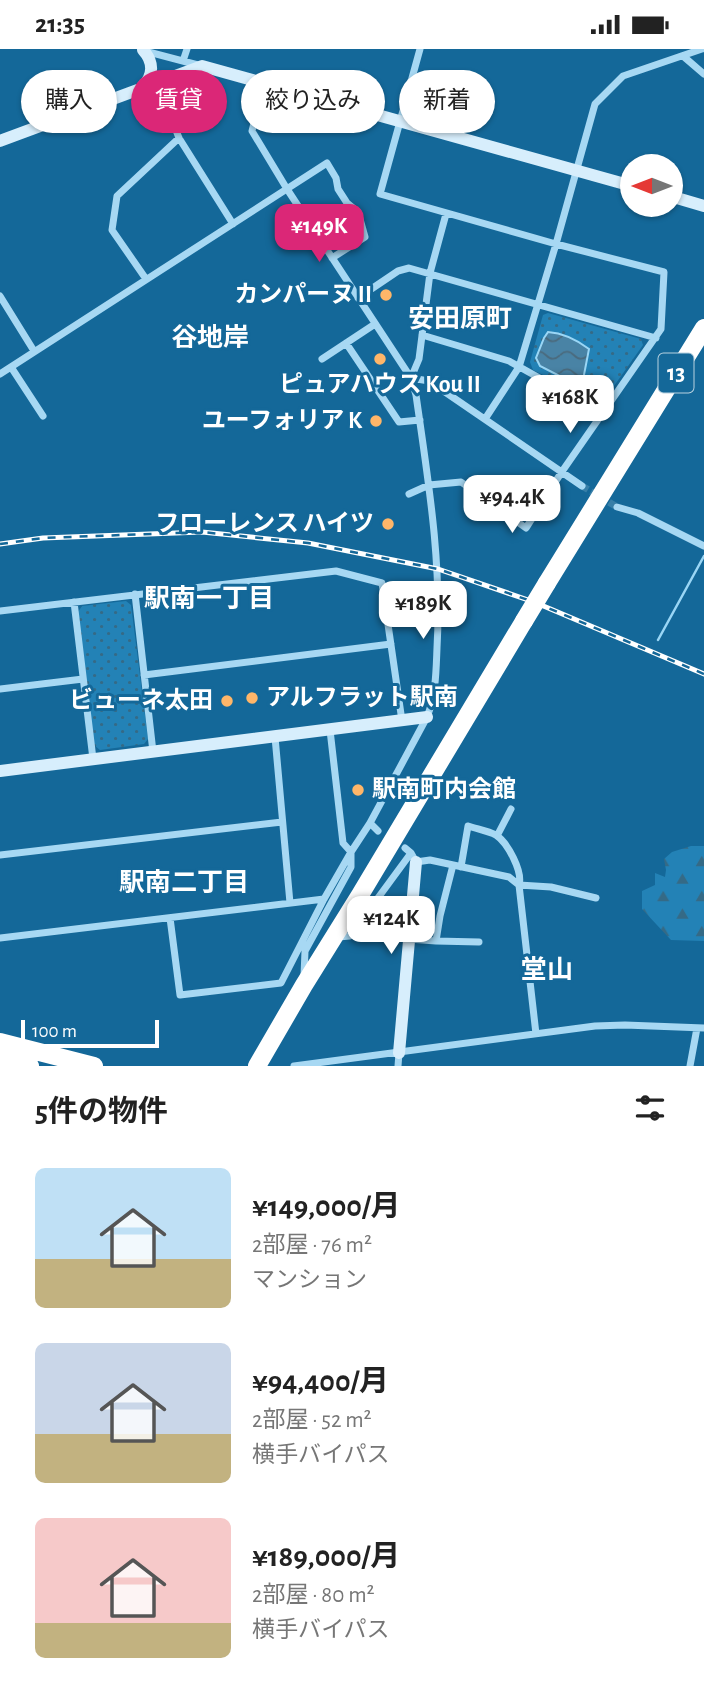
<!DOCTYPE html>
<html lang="ja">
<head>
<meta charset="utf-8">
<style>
	body { margin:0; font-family:"Alegreya Sans","Noto Sans JP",sans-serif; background:#f2f2f2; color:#222; height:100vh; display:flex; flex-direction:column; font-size:26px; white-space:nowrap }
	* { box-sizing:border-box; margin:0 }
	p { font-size:23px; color:#767676 }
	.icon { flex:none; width:38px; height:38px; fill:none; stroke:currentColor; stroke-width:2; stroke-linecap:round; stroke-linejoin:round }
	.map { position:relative; height:1017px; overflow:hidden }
	.sheet { display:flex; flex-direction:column; background:#fff; flex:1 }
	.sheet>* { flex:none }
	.banner { position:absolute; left:21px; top:21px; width:663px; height:63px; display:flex; gap:14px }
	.needle { width:46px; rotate:270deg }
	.controls { position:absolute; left:620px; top:105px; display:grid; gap:14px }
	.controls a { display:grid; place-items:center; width:63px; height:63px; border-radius:50%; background:#fff; box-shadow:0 2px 5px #0004; font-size:35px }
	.scale { position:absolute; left:21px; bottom:18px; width:138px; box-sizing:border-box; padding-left:7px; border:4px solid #fff; border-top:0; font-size:19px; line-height:24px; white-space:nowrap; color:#fff; -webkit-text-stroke:5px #146899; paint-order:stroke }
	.price { position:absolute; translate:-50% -60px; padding:0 16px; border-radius:14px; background:#fff; color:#222; font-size:23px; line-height:46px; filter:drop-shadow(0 2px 4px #0008) }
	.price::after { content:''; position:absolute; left:50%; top:42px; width:21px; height:16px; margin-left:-10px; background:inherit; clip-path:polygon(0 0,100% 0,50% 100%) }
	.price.active { background:#db2777; color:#fff }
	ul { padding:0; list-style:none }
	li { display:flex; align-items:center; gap:21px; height:175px; padding:0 35px }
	li span { display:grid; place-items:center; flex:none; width:196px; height:140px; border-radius:10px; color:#555 }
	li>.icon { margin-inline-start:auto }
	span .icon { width:84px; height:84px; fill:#fffc; stroke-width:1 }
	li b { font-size:30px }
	h2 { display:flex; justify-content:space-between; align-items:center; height:84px; padding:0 35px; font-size:30px }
	.chip { padding:0 24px; border-radius:32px; background:#fff; box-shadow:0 2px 5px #0004; font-size:24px; line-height:63px }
	.chip.active { background:#db2777; color:#fff }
	.status { display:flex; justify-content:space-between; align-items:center; height:49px; padding:0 35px; background:#fff; direction:ltr }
	.status svg { height:19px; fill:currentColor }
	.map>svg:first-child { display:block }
</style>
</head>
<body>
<div class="status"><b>21:35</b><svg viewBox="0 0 49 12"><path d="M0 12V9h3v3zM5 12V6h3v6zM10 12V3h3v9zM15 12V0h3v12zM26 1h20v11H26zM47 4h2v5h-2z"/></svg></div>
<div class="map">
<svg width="704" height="1017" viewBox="0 0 704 1017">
	<defs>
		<pattern id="forest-firs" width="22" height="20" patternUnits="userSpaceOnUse" patternTransform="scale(1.75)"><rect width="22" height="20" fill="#2382b6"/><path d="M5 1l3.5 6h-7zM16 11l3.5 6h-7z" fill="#356a86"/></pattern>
		<pattern id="park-dots" width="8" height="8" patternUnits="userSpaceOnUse" patternTransform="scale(1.75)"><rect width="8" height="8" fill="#2382b6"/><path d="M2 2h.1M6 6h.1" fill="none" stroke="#356a86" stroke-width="1.8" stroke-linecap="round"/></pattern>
		<pattern id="water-waves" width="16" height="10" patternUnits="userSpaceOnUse" patternTransform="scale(1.75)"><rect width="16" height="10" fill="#4983a5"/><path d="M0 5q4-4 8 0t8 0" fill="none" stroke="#4a6a7d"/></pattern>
	</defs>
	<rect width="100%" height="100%" fill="#146899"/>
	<path fill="url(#forest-firs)" d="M691,797H704V892L671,891L642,860V842L655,836V824L665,828L666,821L664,810L672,803Z"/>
	<path fill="url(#park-dots)" d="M548,264L641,290L643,296L604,351L598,353L533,321L530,313L543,266Z
		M126,552L131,556L148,690L144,695L100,701L94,696L78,563L82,557Z"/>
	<path fill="url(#water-waves)" stroke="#9ad6f5" stroke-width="2" d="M548,283C563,284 577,291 589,300L583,331L577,336L540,317L536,309L544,289Z"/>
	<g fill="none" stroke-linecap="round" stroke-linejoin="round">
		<path stroke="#9ad6f5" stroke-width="2.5" d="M658,591L704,507"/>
		<path stroke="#377fa8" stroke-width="7" stroke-dasharray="7 3.5" stroke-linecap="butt" d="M582,437L617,458"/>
		<path stroke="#a7d8f3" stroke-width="7" d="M145,2L198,16
			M683,7L704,25
			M183,12L187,0
			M150,37L174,76L179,89L233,175
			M146,230L112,181L117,147L179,89
			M0,247L34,302
			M358,249L398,222L409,219L656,289
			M422,286L509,312L602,364
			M346,294L399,373L420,371
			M322,310L375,275
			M11,318L43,367
			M0,325L327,114L336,129L338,140L347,154L358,163L365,188L332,209
			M411,329L429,332L582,437
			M411,329L419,310L430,224L446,165
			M485,370L519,318L556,195L595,55L623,27L702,0
			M409,445L429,436L461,433L526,479L561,424L661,280L664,223L556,195L380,145L420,0
			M617,458L638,464L704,497
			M135,545L153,703
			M74,553L93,710
			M0,562L336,522L382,534L402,672
			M144,626L391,595
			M0,640L83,630
			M275,688L290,854
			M370,774L378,782
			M497,787L511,760
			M405,799L411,804L416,813L430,811L509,828L519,836L536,985
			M0,806L282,773
			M461,818L468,777C477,780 488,782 496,786C508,794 523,823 519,836L551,838L596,849
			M170,869L180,946L281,934L324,850L351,803L370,774L427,668C436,646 436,623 437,599C442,512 428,431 416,346L411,329L287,140L252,82L264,35
			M338,888L350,887L411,804
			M0,889L324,850
			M409,890L436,892L440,867L453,816
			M436,892L479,893
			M304,927L305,902L351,818V803L343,794L330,681
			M294,1017L595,977L625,976L704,979
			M398,1017L399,1004
			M690,1017L697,979"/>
		<path stroke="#d7eefc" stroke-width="12" d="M142,38C154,27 154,13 143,1
			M0,92L202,17L632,137
			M670,147L704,157
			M0,722L427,668
			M399,1004L416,813"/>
		<path stroke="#fff" stroke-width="18" d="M547,534L704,279
			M0,993L94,1017
			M0,1009L30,1017
			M257,1017L304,936L360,846L524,572"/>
		<defs>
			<path id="rail" d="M0,495L43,489L202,483L308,494L438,520L534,553L704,625"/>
		</defs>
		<use href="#rail" stroke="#fff" stroke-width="5"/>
		<use href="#rail" stroke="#146899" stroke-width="2.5" stroke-dasharray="8" stroke-linecap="butt"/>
		<path stroke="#fff" stroke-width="18" d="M524,572L547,534"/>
	</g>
	<g fill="#ffb669" stroke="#146899" stroke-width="2.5">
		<circle cx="386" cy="246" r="7"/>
		<circle cx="380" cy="310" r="7"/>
		<circle cx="376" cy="372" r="7"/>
		<circle cx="388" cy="475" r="7"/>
		<circle cx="252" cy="649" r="7"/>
		<circle cx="227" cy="652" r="7"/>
		<circle cx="358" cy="741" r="7"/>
	</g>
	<g text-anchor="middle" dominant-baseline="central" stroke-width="6" stroke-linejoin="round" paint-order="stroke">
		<rect fill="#146899" stroke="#b8d2e0" stroke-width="2" x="658.5" y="304.5" width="35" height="39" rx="5"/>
		<g font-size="23" font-weight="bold" fill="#fff">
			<text x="676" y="324">13</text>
		</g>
		<g font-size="24" font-weight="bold" fill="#fff" stroke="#146899" text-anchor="end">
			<text x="372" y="246">カンパーヌ II</text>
			<text x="380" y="336" text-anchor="middle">ピュアハウス Kou II</text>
			<text x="362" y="372">ユーフォリア K</text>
			<text x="374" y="475">フローレンス ハイツ</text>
			<text x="266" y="649" text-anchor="start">アルフラット駅南</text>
			<text x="213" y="652">ビューネ太田</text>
			<text x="372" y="741" text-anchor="start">駅南町内会館</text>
		</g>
		<g font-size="26" font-weight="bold" fill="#fff" stroke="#146899">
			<text x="460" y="270">安田原町</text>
			<text x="210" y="289">谷地岸</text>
			<text x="209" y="550">駅南一丁目</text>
			<text x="184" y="834">駅南二丁目</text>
			<text x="547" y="921">堂山</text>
		</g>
	</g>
</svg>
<div class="controls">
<a><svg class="needle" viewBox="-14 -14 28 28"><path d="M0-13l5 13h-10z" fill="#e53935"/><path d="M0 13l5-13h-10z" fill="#767676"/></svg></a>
</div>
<div class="scale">100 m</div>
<b class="price active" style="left:319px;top:215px">¥149K</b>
<b class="price" style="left:570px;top:386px">¥168K</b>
<b class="price" style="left:512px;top:486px">¥94.4K</b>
<b class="price" style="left:423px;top:592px">¥189K</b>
<b class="price" style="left:391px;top:907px">¥124K</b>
<div class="banner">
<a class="chip">購入</a>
<a class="chip active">賃貸</a>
<a class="chip">絞り込み</a>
<a class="chip">新着</a>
</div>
</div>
<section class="sheet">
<h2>5件の物件<svg class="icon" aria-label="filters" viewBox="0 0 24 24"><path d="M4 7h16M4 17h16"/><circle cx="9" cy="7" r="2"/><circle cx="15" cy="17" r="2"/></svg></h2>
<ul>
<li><span style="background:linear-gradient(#bfe0f5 65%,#c2b280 0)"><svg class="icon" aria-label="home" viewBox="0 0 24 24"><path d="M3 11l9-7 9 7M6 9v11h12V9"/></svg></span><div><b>¥149,000/月</b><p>2部屋 · 76 m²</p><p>マンション</p></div></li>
<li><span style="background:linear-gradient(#c9d6e8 65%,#c2b280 0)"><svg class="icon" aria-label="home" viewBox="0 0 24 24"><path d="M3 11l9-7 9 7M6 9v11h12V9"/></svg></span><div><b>¥94,400/月</b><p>2部屋 · 52 m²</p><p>横手バイパス</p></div></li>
<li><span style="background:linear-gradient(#f6c9c9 75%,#c2b280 0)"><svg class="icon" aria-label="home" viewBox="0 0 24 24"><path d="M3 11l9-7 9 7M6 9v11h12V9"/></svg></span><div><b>¥189,000/月</b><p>2部屋 · 80 m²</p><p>横手バイパス</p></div></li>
</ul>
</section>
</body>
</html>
